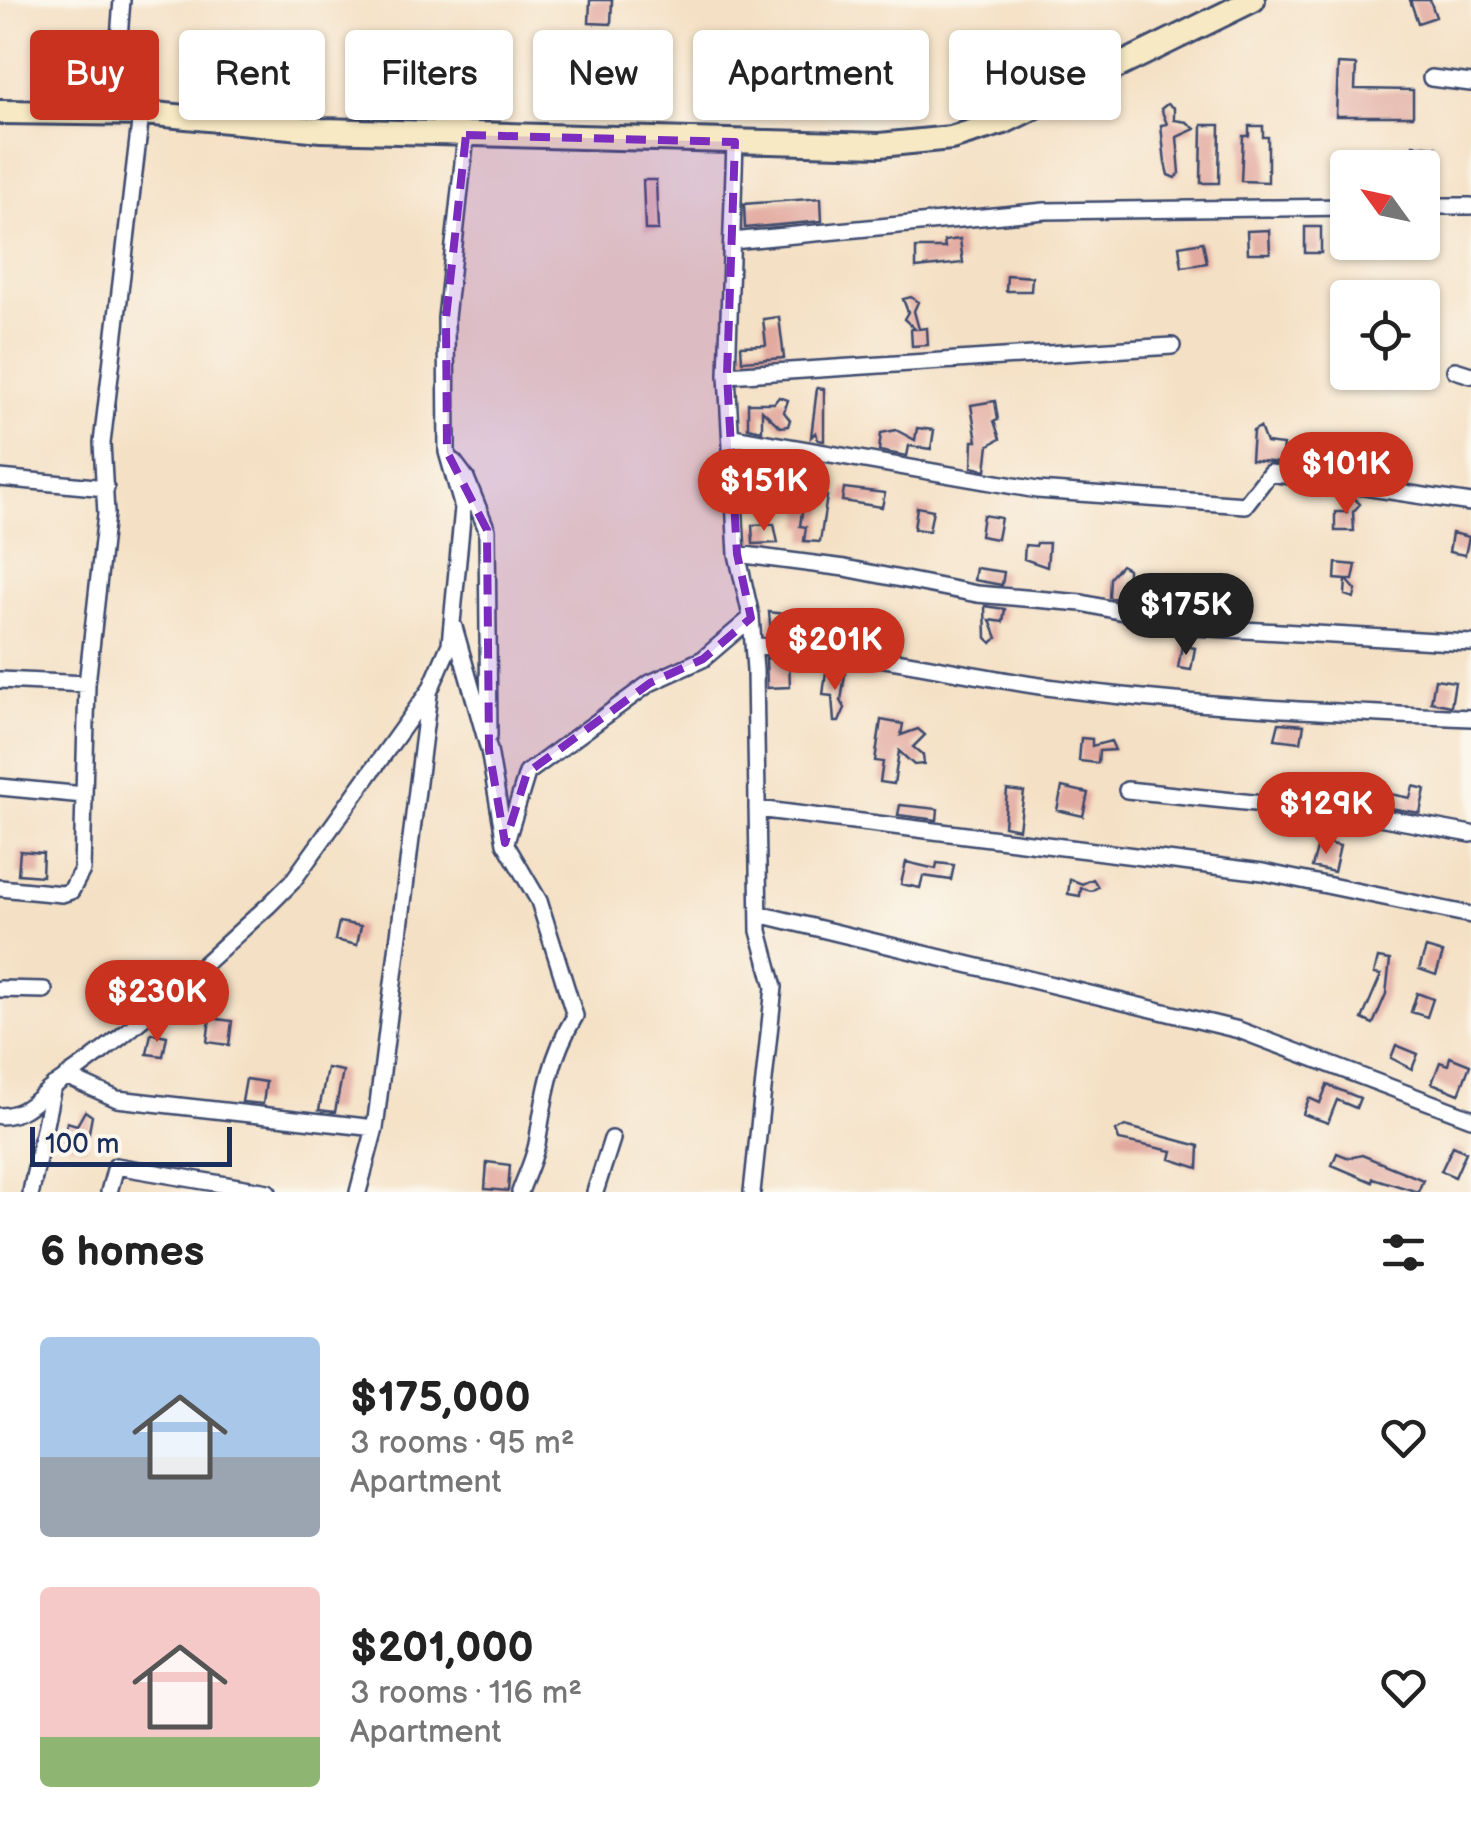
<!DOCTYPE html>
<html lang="en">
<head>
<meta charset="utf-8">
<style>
	body { margin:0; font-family:"Balsamiq Sans",sans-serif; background:#f2f2f2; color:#222; height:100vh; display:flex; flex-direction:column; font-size:38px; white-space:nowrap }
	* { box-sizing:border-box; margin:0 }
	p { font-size:32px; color:#767676 }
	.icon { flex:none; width:55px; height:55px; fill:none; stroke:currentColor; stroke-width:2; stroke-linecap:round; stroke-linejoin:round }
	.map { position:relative; height:1192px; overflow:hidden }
	.sheet { display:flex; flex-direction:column; background:#fff; flex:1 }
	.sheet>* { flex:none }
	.banner { position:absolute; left:30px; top:30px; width:1412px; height:90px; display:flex; gap:20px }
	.needle { width:65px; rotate:303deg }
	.tools { position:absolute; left:1330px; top:150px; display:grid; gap:20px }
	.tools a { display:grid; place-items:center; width:110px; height:110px; border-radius:10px; background:#fff; box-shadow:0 2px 8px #0004; font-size:50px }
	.scale { position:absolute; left:30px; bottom:25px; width:202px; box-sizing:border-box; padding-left:10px; border:5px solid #1b2f5e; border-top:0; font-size:28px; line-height:35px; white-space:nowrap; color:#1b2f5e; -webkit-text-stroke:8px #fbf7ec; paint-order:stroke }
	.price { position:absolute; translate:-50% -85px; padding:0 22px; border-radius:35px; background:#c8321e; color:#fff; font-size:32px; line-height:65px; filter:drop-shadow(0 2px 5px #0008) }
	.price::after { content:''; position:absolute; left:50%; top:60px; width:30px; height:22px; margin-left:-15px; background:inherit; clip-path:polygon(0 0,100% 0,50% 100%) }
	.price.active { background:#222; color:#fff }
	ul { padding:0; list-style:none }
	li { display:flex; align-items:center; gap:30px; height:250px; padding:0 40px }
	li span { display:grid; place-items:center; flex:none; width:280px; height:200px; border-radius:10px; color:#555 }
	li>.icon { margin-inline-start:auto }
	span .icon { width:120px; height:120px; fill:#fffc; stroke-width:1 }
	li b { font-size:42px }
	h2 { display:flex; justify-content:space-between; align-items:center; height:120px; padding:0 40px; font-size:42px }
	.chip { padding:0 35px; border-radius:10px; background:#fff; box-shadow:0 2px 8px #0004; font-size:35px; line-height:90px }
	.chip.active { background:#c8321e; color:#fff }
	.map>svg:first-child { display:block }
</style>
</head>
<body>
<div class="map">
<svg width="1471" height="1192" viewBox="0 0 1471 1192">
	<rect width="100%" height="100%" fill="#fbf7ec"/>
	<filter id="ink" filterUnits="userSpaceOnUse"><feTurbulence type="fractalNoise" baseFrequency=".01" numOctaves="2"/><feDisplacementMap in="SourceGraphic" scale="20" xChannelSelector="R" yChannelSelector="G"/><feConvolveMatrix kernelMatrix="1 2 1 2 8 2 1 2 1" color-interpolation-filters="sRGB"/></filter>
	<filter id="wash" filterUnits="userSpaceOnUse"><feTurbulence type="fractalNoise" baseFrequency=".0048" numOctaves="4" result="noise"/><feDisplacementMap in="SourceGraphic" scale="40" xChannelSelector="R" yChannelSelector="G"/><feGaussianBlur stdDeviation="2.25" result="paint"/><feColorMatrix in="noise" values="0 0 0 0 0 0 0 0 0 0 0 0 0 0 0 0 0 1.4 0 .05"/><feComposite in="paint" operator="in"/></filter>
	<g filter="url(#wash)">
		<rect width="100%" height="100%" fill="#f4e0c4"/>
		<g id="blocks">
			<path fill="#e2a99f" d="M590,0H612L611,24L589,23Z
				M1410,0H1430L1436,17L1418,23Z
				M1338,64L1356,65L1355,89L1413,90V116H1336Z
				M1167,104L1174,108V120L1187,122L1195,129L1177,137L1180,173L1175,178L1168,175L1165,163L1161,125L1167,124L1161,109Z
				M1202,125H1220L1219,183H1201Z
				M1249,126H1263V137H1268V182L1241,181L1243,136H1249Z
				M1413,145L1436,147L1434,172L1410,168Z
				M643,180H656L658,230H645Z
				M821,198L822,221L745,228L744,204Z
				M1305,227H1321V253H1305Z
				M1269,230L1270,253H1248L1247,231Z
				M960,239L963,263L916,268V248H945L944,241Z
				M1203,242L1207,263L1182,267L1179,246Z
				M1007,275L1032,277L1031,291H1006Z
				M911,297L918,302L914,311L919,329L927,328L928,345L912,346L911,329H915L904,319L908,312L903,299Z
				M779,317L784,358L742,361L741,346L766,345L763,319Z
				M817,388L824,389V441L818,440L816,432L811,437Z
				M779,397L788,400L784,412L790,420L788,426L780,427L762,410V431L748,428V403H774Z
				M995,401L998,420L994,421L1000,439L989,445L986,470L972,467L973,441H977L971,405Z
				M1260,427L1266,443L1283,445L1281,463L1251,460L1253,431Z
				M917,428L934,430L931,449L909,446L907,456L879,451L881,433L896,430L915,440Z
				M844,488L885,493L882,507L842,501Z
				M805,493L827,496L820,542L804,541L806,527L800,526Z
				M1353,497L1360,504L1353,512L1354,531H1335V512H1347V500Z
				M917,507L933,510L929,531L914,529Z
				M983,515L1001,518L997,539L980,536Z
				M774,524L778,543L753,544L752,525Z
				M1452,533L1469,537L1465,555L1449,552Z
				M1037,543H1049L1047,567L1024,559L1025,545L1036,546Z
				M1336,563L1356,565L1353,580H1347L1356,590L1354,598L1345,595L1346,580L1335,579Z
				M1121,565L1128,569V602L1109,597L1110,578Z
				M976,568L1004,572L1002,585L974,580Z
				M985,606L1005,609L1003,622L990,620L997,638L992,643L986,638Z
				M769,612L793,615L790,636L771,635Z
				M1182,645L1195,648L1191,670L1178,668Z
				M766,658L789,659L790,687L767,688Z
				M826,672L845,674L841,701L845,708L839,722H834L832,696L823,695Z
				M1435,679L1455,682L1451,706L1431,702Z
				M881,720L903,724L901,735L918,729L925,735L913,747L923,755L924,764L914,765L899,751L894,784L880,782L883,762L875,761Z
				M1279,723L1304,725L1301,742L1275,739Z
				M1081,738L1092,739V746L1111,741L1115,750L1099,751L1098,763L1079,761Z
				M1350,786L1410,798L1413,786L1425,789L1420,813L1348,801Z
				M1062,787L1088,793L1083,816L1057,810Z
				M1007,790L1024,792L1019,829L1004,826Z
				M900,805L938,809L937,820L898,815Z
				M1319,841L1340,846L1334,872L1312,867Z
				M20,851L43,853L42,876L18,874Z
				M906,862L936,869L937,863L954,865L951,880L923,876L920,888L901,884Z
				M1070,879L1082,884L1093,879L1098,887L1091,891L1081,888L1080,896L1068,894Z
				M339,922L361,926L357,945L335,940Z
				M1426,948L1443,953L1436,975L1419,969Z
				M1378,958L1390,960L1386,994L1373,1024L1362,1019L1381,975L1374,974Z
				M1417,993L1433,999L1427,1017L1411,1012Z
				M210,1018L232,1021L229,1045L207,1042Z
				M151,1033L167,1036L163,1056L147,1054Z
				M1396,1045L1418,1054L1412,1069L1391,1058Z
				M1450,1057L1470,1065L1459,1094L1432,1083L1440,1062L1448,1065Z
				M327,1068L343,1071L335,1112L319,1110Z
				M246,1079L266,1082L263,1104L242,1102Z
				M1327,1085L1360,1098L1356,1108L1337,1100L1328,1123L1303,1114L1309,1098L1320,1103Z
				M85,1111L92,1116L86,1148L63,1143L67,1122L77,1125Z
				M1125,1126L1199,1146L1198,1168L1170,1159L1172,1151L1119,1140L1116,1131Z
				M1453,1146L1466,1152L1455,1177L1441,1171Z
				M1337,1153L1349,1158L1362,1155L1423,1180L1418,1192L1373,1178L1372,1182L1332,1165Z
				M487,1162L510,1165L508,1191L485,1189Z"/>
		</g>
	</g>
	<g filter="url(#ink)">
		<use href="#blocks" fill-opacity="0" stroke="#3c4a6d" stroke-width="2.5"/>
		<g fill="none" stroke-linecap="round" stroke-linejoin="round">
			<defs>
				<path id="street" d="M1431,78L1471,83
					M113,114L122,0
					M735,142L727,375L737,554L751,616L755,670L759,931L774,987L752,1192
					M1422,206H1471
					M732,241L1045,211L1348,207
					M1455,370L1471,375
					M727,375L1172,346
					M733,437L1037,490L1245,505L1270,473L1471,503
					M454,462L466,478L487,530L489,736
					M0,478L106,488
					M737,554L845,568L977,594L1082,603L1192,627L1471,643
					M454,627L489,750L505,843L539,901L575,1016C551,1056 545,1092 538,1138C536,1156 526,1175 520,1192
					M753,646C852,647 949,673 1047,687C1187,706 1329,712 1471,718
					M0,680L87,684
					M0,787L84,795
					M1127,790L1362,814L1471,834
					M757,809L1263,872L1471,915
					M506,842L527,773L650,683L703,659L751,618
					M0,888L62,894L71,891L82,870L87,684L106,514L102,443L141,114
					M759,914L1239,1030L1471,1118
					M0,989L44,990
					M68,1077L117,1099L375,1128
					M0,1116C28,1115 37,1097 58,1083C135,1032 200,967 269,905L292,882L430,690L450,644L463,508L447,452L446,318L466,135
					M31,1192L53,1086
					M109,1192L116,1166L268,1192
					M358,1192L375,1128L429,694
					M595,1192L612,1139"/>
				<path id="secondary" d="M0,112L155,114L321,130L880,145L951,138L1004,122L1253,0"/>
			</defs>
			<use href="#street" stroke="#3c4a6d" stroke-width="20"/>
			<use href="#secondary" stroke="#3c4a6d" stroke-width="28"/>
			<use href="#street" stroke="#fff" stroke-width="15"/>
			<use href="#secondary" stroke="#f7e9c3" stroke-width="22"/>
		</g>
	</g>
	<path fill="#7b2cbf" fill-opacity="0.2" stroke="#7b2cbf" stroke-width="8" stroke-dasharray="20 12" stroke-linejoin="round" d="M466,135L735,142L727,375L737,554L751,618L703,659L650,683L527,773L505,843L489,750L487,530L447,452L446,318Z"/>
</svg>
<div class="tools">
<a><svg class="needle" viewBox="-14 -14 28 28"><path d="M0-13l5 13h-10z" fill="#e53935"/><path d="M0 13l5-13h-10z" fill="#767676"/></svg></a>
<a><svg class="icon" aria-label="locate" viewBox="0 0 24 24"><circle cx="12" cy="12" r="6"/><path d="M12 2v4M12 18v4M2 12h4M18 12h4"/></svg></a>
</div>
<div class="scale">100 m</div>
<b class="price" style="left:1346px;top:517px">$101K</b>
<b class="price" style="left:764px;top:534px">$151K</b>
<b class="price active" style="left:1186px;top:658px">$175K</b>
<b class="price" style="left:835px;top:693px">$201K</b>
<b class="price" style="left:1326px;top:857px">$129K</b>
<b class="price" style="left:157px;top:1045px">$230K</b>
<div class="banner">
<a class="chip active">Buy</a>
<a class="chip">Rent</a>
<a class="chip">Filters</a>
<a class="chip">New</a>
<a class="chip">Apartment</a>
<a class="chip">House</a>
</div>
</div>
<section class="sheet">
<h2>6 homes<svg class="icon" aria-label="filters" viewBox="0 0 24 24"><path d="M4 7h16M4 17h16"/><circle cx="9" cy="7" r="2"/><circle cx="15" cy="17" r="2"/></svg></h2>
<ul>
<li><span style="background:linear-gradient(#a9c7e8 60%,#9aa5b1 0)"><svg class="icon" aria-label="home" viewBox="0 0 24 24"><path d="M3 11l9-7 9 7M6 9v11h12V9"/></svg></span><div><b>$175,000</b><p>3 rooms · 95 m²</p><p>Apartment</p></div><svg class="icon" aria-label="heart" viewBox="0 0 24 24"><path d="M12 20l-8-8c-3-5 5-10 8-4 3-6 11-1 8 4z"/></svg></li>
<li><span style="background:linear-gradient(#f6c9c9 75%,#8fb573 0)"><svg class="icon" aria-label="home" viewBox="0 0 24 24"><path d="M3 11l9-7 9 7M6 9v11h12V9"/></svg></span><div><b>$201,000</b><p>3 rooms · 116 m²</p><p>Apartment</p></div><svg class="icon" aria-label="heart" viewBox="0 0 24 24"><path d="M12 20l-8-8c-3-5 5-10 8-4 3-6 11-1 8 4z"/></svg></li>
</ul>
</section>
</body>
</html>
